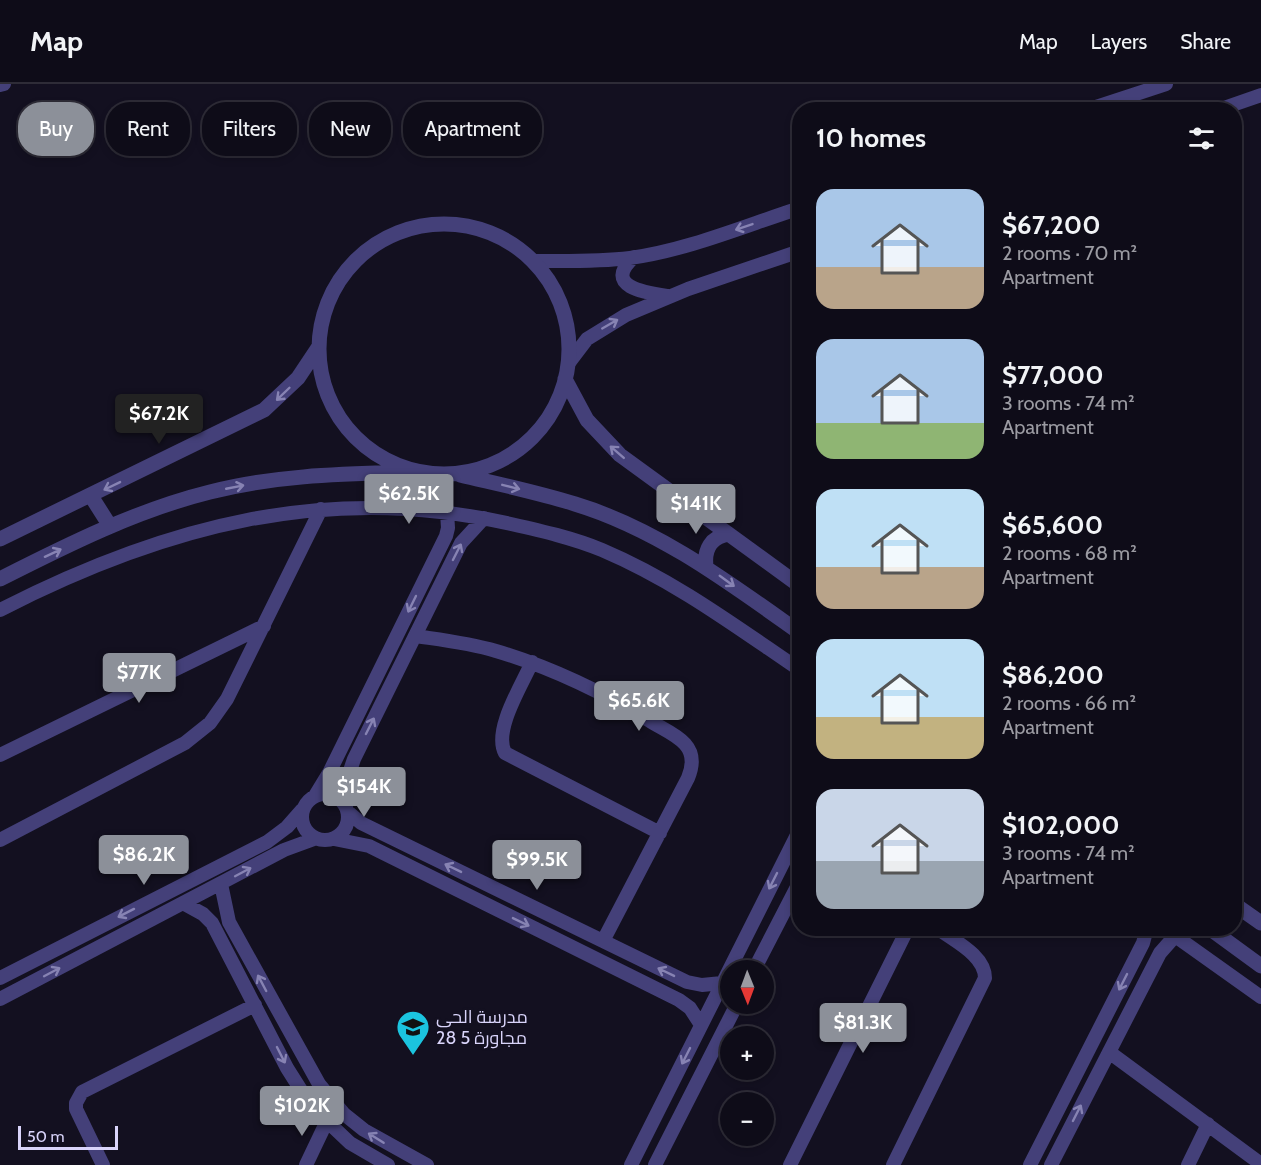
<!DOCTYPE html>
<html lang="en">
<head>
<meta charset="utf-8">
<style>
	body { margin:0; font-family:Cabin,Cairo,sans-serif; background:#1c1a25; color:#f1f3f6; height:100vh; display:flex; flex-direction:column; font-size:22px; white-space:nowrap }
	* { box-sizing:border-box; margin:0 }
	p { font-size:20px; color:#9b9ba2 }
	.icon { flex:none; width:33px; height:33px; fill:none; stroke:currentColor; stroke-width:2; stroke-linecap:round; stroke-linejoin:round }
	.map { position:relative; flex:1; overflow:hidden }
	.panel { position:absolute; left:792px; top:18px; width:450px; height:834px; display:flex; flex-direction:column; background:#0e0c18; border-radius:24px; box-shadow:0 3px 9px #0003,0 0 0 2px #2e2c37 }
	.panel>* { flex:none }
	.banner { position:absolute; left:18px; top:18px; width:570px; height:54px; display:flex; gap:12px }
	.needle { width:39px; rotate:179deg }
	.buttons { position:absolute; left:720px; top:876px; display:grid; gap:12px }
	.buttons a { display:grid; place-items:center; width:54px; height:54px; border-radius:50%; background:#0e0c18; box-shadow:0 3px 9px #0003,0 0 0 2px #2e2c37; font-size:30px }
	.scale { position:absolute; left:18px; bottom:15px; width:100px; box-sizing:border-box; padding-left:6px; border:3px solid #d9d4fa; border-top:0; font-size:16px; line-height:21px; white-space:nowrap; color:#d9d4fa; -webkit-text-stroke:4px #131020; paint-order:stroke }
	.price { position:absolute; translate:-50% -51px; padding:0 14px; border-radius:6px; background:#8c9099; color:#fff; font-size:20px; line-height:39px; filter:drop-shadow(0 2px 3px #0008) }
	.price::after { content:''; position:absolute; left:50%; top:36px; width:18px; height:14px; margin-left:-9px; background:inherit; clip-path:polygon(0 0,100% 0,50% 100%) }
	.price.current { background:#222; color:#fff }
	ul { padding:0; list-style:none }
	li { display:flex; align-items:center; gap:18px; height:150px; padding:0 24px }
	li span { display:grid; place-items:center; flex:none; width:168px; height:120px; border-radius:18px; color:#555 }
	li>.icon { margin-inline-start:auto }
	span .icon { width:72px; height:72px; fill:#fffc; stroke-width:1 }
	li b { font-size:26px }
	h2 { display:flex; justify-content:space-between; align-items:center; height:72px; padding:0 24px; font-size:26px }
	.chip { padding:0 21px; border-radius:24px; background:#0e0c18; box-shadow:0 3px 9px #0003,0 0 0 2px #2e2c37; font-size:21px; line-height:54px }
	.chip.current { background:#8c9099; color:#fff }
	header { display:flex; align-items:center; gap:36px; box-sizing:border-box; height:84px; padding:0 30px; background:#0e0c18; border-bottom:2px solid #2e2c37 }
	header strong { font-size:28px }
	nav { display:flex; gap:33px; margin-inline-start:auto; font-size:21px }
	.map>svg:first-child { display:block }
</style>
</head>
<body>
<header>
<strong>Map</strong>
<nav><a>Map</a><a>Layers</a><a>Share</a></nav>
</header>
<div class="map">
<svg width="1261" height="1081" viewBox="0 0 1261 1081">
	<rect width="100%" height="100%" fill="#131020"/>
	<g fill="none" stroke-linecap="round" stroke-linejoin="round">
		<path stroke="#444079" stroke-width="14" d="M0,1L4,0
			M1087,26L1166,0
			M1218,26L1261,11
			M634,173C601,203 647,209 668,212
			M533,177C566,177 597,178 630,174C688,166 744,142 800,124
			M568,280L587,255L626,231L688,205L800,167
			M0,526C164,442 327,398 511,440C542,447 573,454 602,466C675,497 735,542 800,586
			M415,552C442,556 469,559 496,567C550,583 602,608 650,637C661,644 676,650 685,660C694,670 693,682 688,694L603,857
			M532,578C522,601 493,646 505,669L660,749
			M0,671L264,542
			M302 733a23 23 0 1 1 46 0a23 23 0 1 1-46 0Z
			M315,712L329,689L446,452L448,444L447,428
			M340,716L354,675L461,459L484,434
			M347,727L361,739L687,898L702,901L722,899
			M334,755L369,762L679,916L690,924L701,941
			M0,756L185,659L210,639L227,615L321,425
			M221,800L229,838L319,1000L344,1030L364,1046L427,1081
			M183,819L203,830L212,839L287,984L311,1022L350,1059L388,1081
			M1164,844L1261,913
			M754,886L800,797
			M0,894L267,758L287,743L302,726
			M0,915L284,766L314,755
			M1109,968L1261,1080
			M103,1081L76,1025V1019L82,1008L255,921
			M306,1081L326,1039
			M631,1081L800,745
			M655,1081L737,920
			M790,1081L908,844
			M893,1081L985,894C985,871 954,857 937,844
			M1030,1081L1143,859L1147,844
			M1051,1081L1160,869L1175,852
			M1188,1081L1208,1040"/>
		<path stroke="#444079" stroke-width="15" d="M319 265a125 125 0 1 1 250 0a125 125 0 1 1-250 0Z
			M565,295L587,336L620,371L800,502
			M460,391C498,400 537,408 575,420C658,445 731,500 800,549
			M91,412L110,442
			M0,455L264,326L298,294L318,264
			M706,482C704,466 711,453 728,450
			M0,495C67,461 137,426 210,408C276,391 343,390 410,388
			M1234,820L1261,839
			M1209,844L1261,882"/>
	</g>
	<defs><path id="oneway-shaft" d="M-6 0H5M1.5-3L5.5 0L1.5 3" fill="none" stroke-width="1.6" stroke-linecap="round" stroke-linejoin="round" transform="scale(1.5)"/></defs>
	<g stroke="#8783b3">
		<use href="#oneway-shaft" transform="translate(744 143) rotate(161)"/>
		<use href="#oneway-shaft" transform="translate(610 240) rotate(-30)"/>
		<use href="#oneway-shaft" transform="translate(283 310) rotate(136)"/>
		<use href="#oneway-shaft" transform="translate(617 368) rotate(-139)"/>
		<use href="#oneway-shaft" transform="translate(112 402) rotate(154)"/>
		<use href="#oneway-shaft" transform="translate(235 403) rotate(-11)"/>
		<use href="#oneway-shaft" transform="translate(511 403) rotate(14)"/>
		<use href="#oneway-shaft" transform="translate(457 468) rotate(-63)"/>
		<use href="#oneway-shaft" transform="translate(53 469) rotate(-25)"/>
		<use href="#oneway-shaft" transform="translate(727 497) rotate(36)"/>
		<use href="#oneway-shaft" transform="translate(412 520) rotate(116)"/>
		<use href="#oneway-shaft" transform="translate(370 642) rotate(-63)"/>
		<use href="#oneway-shaft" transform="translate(453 784) rotate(-154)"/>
		<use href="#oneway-shaft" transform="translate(243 788) rotate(-28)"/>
		<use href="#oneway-shaft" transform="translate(773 797) rotate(117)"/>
		<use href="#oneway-shaft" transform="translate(126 829) rotate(153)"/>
		<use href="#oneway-shaft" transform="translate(521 838) rotate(26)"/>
		<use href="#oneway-shaft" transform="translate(52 888) rotate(-28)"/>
		<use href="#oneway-shaft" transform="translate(666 888) rotate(-154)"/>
		<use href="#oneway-shaft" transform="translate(1123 898) rotate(117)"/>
		<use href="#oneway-shaft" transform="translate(262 899) rotate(-118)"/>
		<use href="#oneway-shaft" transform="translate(281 971) rotate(63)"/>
		<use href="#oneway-shaft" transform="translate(686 972) rotate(117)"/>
		<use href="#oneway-shaft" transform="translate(1077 1029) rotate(-63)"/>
		<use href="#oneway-shaft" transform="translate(376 1054) rotate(-148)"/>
	</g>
	<defs>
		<symbol id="school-pin" viewBox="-11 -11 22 30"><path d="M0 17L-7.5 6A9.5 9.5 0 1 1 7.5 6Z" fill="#1bc4df" stroke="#131020"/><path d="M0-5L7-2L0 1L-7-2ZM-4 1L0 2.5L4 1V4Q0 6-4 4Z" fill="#111"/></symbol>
	</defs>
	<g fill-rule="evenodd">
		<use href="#school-pin" x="394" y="924" width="38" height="52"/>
	</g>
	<g text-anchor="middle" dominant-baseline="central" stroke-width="5" stroke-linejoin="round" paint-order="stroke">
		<g font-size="18" fill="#d9d4fa" stroke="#131020" text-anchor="start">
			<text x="436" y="933">مدرسة الحى<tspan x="436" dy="21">28 مجاورة 5</tspan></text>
		</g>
	</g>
</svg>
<div class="buttons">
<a><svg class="needle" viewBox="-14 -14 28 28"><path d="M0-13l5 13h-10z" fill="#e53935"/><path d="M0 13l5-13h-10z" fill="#9b9ba2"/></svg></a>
<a>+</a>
<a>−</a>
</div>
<div class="scale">50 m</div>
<b class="price current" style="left:159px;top:361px">$67.2K</b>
<b class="price" style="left:409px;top:441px">$62.5K</b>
<b class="price" style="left:696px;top:451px">$141K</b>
<b class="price" style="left:139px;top:620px">$77K</b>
<b class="price" style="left:639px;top:648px">$65.6K</b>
<b class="price" style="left:364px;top:734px">$154K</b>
<b class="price" style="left:144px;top:802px">$86.2K</b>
<b class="price" style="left:537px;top:807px">$99.5K</b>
<b class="price" style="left:863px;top:970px">$81.3K</b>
<b class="price" style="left:302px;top:1053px">$102K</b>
<div class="banner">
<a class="chip current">Buy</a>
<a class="chip">Rent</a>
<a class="chip">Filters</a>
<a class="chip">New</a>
<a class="chip">Apartment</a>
</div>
<section class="panel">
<h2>10 homes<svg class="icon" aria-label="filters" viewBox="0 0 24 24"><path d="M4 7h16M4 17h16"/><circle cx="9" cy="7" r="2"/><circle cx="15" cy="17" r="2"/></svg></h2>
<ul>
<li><span style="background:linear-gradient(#a9c7e8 65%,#b9a48a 0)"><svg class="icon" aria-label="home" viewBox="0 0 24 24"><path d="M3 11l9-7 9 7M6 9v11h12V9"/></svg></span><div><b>$67,200</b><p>2 rooms · 70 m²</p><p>Apartment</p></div></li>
<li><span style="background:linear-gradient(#a9c7e8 70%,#8fb573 0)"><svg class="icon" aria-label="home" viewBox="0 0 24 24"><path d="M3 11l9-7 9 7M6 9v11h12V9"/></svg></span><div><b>$77,000</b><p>3 rooms · 74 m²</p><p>Apartment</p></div></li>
<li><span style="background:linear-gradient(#bfe0f5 65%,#b9a48a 0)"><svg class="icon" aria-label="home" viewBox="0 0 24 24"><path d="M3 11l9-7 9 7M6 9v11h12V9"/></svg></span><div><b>$65,600</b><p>2 rooms · 68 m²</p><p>Apartment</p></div></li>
<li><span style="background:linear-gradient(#bfe0f5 65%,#c2b280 0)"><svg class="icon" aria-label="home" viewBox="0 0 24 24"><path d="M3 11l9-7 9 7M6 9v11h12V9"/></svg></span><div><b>$86,200</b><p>2 rooms · 66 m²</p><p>Apartment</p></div></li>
<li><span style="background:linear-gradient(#c9d6e8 60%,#9aa5b1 0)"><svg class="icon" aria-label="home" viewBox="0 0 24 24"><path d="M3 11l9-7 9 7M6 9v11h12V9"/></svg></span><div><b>$102,000</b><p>3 rooms · 74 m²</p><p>Apartment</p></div></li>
</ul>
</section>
</div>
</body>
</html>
